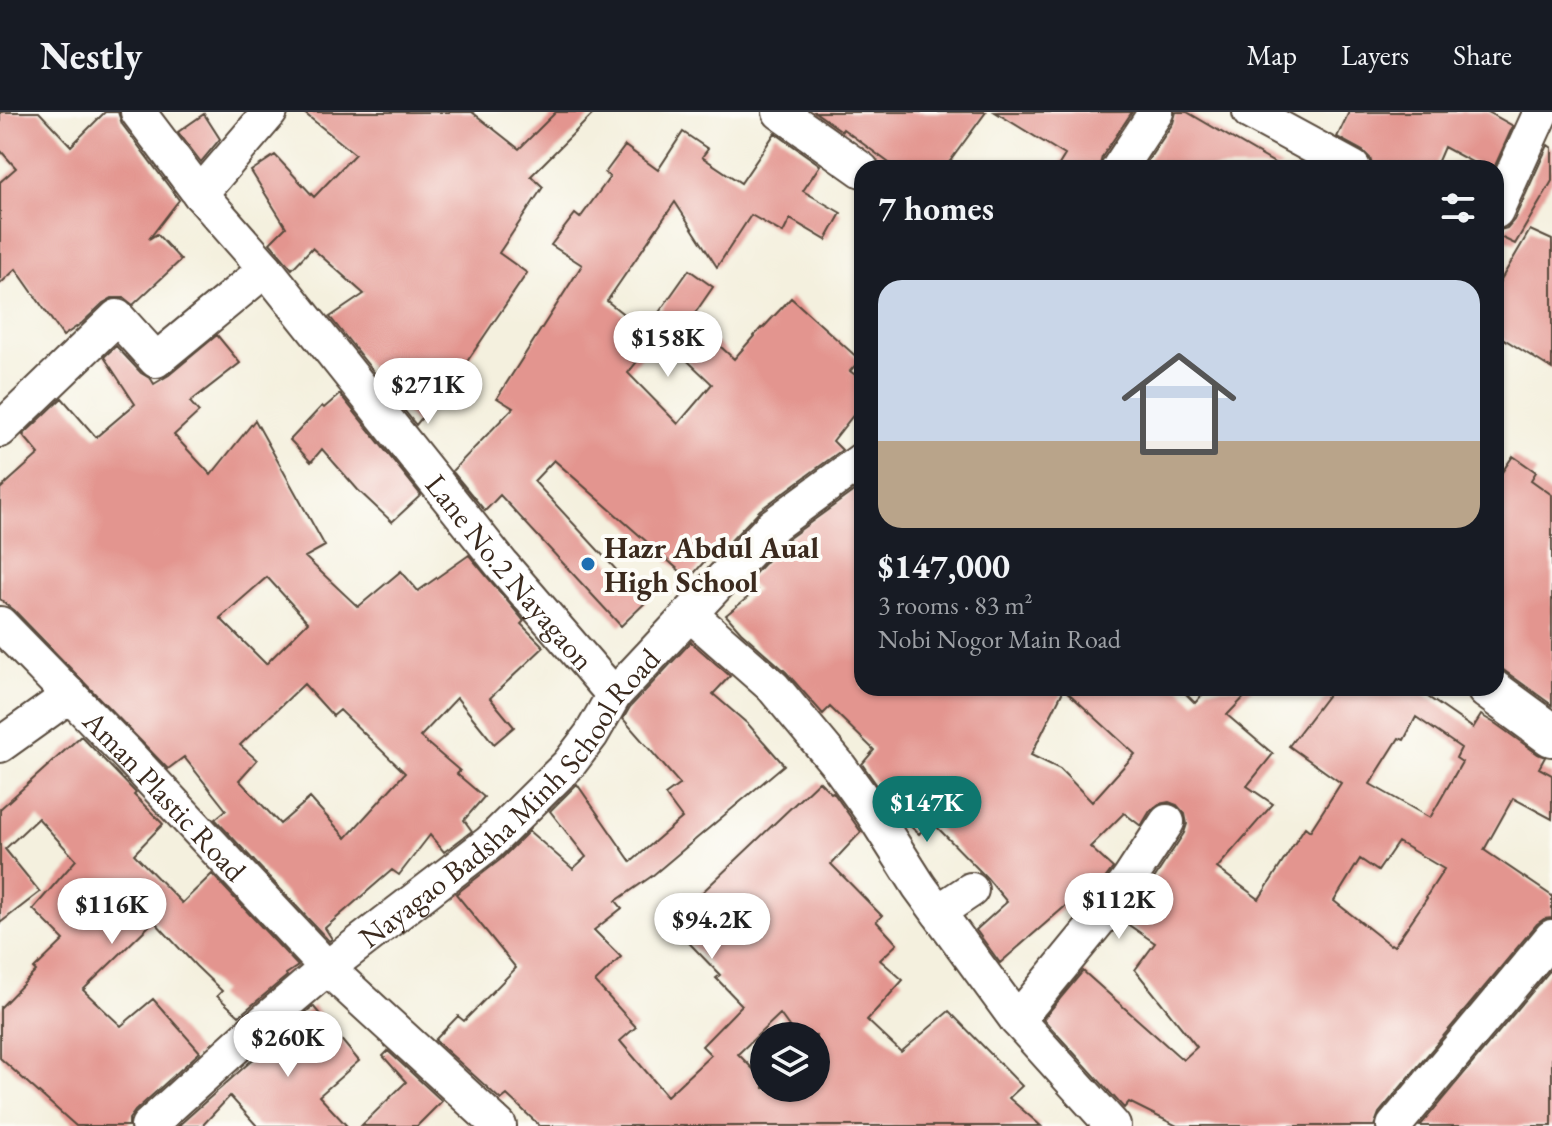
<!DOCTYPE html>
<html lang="en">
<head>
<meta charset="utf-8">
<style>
	body { margin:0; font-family:"EB Garamond",serif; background:#20242c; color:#f1f3f6; height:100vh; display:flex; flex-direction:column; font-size:30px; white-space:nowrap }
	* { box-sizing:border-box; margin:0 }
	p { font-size:26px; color:#9ea1a6 }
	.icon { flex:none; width:44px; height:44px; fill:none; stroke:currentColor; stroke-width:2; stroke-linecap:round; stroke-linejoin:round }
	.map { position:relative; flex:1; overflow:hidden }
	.drawer { position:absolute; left:854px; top:48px; width:650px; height:536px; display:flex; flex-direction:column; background:#171b24; border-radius:24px; box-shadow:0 2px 6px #0004 }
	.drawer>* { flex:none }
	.controls { position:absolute; left:750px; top:910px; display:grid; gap:16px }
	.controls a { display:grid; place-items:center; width:80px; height:80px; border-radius:50%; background:#171b24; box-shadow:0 2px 6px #0004; font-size:40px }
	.price { position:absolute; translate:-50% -68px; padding:0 18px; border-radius:28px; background:#fff; color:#222; font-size:26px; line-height:52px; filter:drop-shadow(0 2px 4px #0008) }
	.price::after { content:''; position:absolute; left:50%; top:48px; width:24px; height:18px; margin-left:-12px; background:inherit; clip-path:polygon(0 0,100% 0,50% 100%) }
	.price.current { background:#0f766e; color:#fff }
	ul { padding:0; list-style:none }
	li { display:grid; align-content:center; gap:16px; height:424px; padding:0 24px }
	li span { display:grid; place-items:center; height:248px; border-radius:24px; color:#555 }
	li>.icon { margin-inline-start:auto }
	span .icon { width:144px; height:144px; fill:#fffc; stroke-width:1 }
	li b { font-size:34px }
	h2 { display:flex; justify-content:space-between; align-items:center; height:96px; padding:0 24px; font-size:34px }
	header { display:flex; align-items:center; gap:48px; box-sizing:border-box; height:112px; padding:0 40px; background:#171b24; border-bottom:2px solid #363941 }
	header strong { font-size:38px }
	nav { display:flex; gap:44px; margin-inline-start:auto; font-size:28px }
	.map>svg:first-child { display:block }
</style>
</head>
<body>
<header>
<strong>Nestly</strong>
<nav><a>Map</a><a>Layers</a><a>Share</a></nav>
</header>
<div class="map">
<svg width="1552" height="1014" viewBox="0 0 1552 1014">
	<rect width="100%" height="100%" fill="#fdfcf7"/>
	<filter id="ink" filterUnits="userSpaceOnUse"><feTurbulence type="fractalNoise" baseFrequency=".0125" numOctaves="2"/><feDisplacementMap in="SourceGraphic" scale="16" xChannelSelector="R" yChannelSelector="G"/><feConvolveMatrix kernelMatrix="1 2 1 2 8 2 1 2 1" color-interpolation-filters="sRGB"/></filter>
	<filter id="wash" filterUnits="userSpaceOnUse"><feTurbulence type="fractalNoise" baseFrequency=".006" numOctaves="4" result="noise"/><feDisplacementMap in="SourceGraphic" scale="32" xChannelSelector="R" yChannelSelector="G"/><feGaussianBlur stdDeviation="1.8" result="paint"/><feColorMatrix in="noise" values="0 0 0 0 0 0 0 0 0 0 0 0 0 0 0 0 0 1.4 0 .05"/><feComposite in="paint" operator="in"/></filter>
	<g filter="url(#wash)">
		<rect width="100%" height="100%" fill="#f4f0de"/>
		<g id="blocks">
			<path fill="#e3958f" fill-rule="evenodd" d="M0,0H39L71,34L105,0H118L122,12L179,88L149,127L157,122L181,148L133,193L124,186H112L103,191L82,211L63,224L16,157L0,172V70L16,56L0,38Z
				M303,0H472L519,37L556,0H595L531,64L543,75L499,141L527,161L462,257L416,313L330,205L364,182L312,136L292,157L270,131L286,115L251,59L275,43L314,85L355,42Z
				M815,0H986L945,56H896L843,17L842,19Z
				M995,0H1132L1102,45L1099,56H1057L1065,43Z
				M1176,0H1187L1283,56H1143L1173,11Z
				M1349,0H1488L1513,14L1494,56H1483L1444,35L1435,56H1373L1370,46L1363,39L1337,25Z
				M204,2L220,27L201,50L178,20Z
				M683,20L708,37L702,45L741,71L775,21L820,53L803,79L841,101L826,128L790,107L783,121L751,103L717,155L675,90L607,189L655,227L628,261L678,312L712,272L650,213L689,158L713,175L691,207L734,247L761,216L762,217L791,186L860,248L850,259L862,268V292L833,329L842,338L760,398L721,439L717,435L689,467L554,348L534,369L646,490L621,514L500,383L485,399L452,359L513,296L497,286L582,153L551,133L575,102L580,106L610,65L605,61L625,34L658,58Z
				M1548,33L1552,36V69L1515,132L1496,123V119L1507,116L1514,108Z
				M1530,118L1552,128V257L1496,222V176Z
				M217,223L240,251L190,290L199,300L174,323L211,363L255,308L325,434L305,445L358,495L401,459L418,479L469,443L524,509L521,512L544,535L490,586L514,615L494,632L457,586L420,625L460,659L457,662L484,685L464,708L472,719L444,740L430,723L399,763L392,758L325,816L332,827L329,829L215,707L226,698L184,645L168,657L14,498L0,487V377L39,342L23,323L62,286L96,325L135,292L104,245L116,234L141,261L151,267L154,272L169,263ZM267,465L308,510L266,552L220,506ZM304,572L333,604L340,598L405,661L346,726L310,686L280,712L239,668L257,648L240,633Z
				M340,282L421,383L392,410L358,378L322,337L311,350L290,328L322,294L324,296Z
				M1513,344L1536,360L1531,368L1552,383V593L1502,557L1496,554V369Z
				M862,373V576H1180L1195,591L1208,576H1253L1227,603L1273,642L1247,674L1273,692L1217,756L1259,787L1305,715L1310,719L1341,671L1289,634L1333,576H1415L1473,616L1481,603L1496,612L1538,642L1545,645L1539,656L1552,663V707L1513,686L1484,738L1552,784V806L1544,807L1537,812L1379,1001L1374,1014H1177L1129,990L1124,996L1043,907L1083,859L1183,948L1197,935L1135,858L1155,831L1123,809L1146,779L1184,721L1187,712L1185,702L1177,693L1169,690L1159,692L1150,699L1141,714L1124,701L1090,735L1113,756L1084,794L1077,784L1000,851L976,818L1007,790L987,766L931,709L919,722L898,703L862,652L874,638L830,595L823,602L786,560L741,520L726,503L757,478L748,469L785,429ZM1064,577L1135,642L1092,690L1060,657L1031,643ZM1416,605L1461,636L1456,646L1462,650L1430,706L1370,672L1399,626L1404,628ZM1398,730L1444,757L1426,785L1427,786L1394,834L1391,832L1390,833L1334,789L1360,747L1378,759Z
				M691,530L730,564L713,582L749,613L784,653L652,764L616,789L622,796L594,818L621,845L595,870L636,915L620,929L667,984L711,943L702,934L742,893L716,866L720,863L670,811L819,669L831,681L833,680L861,720L831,752L882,804L876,809L897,832L880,848L903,868L867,908L901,940L949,899L1022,974L1009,986L1041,1014H540L507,983L501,988L435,928L458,904L464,909L516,856L456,782L501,747L529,719L573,757L586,745L550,699L577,672L631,750L682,706L665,683L680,672L623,607L630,595ZM780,902L796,924H816V976H764V968L738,942Z
				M81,624L136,681L134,683L163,712L134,742L182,791L212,762L298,854L286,862L287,864L239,904L217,884L222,879L196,854L154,809L83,878L121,914L153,887L200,940L135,999L129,1007V1014H76L0,946V896L36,859L34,857L64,828L33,797L76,748L38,706L5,737L40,780L0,811V697Z
				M1552,856V1014H1420Z
				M313,894L359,949L319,984L347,1014H257L230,984L202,1014H178Z
				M388,939L442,989L417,1014H361L406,970L383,944Z"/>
		</g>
	</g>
	<g filter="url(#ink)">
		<use href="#blocks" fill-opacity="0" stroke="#57483b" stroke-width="2"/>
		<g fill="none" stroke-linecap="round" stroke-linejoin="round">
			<defs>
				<g id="minor">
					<path id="s1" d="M138,0L200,82L266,157L502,453L614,583"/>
					<path d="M780,0L862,58"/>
					<path d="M1250,0L1353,56"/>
					<path d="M1119,56L1156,0"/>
					<path d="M200,82L270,0"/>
					<path d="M1496,99L1541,0"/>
					<path d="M0,318L117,205L156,248L266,157"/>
					<path d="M690,502L773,575L838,653L872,700L919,774L1017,908L1113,1014"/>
					<path id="s2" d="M0,512L129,644L327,856L499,1014"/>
					<path d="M0,633L70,583"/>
					<path d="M938,800L971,778"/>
					<path d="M1017,908L1099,808L1129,768L1167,710"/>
					<path id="s3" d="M148,1014L253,919L327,856L489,731L569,652L591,623L614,583L772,414L862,348"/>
					<path d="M1394,1014L1552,825"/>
				</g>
				<path id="tertiary" d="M1488,576L1552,623"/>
			</defs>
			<use href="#minor" stroke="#57483b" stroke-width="38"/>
			<use href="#tertiary" stroke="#57483b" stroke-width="46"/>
			<use href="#minor" stroke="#fff" stroke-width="34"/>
			<use href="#tertiary" stroke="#fff" stroke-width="42"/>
		</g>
	</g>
	<circle fill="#1f6fb2" stroke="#fdfcf7" stroke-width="3" cx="588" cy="452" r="8"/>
	<g text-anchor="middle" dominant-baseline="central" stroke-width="8" stroke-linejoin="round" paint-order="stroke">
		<g font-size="30" font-weight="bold" fill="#3b2a1e" stroke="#fdfcf7" text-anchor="start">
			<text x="604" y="435">Hazr Abdul Aual<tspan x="604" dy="34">High School</tspan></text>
		</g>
		<g font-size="30" fill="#3b2a1e" stroke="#fdfcf7">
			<text stroke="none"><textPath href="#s1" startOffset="592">Lane No.2 Nayagaon</textPath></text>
			<text stroke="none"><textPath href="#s2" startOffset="238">Aman Plastic Road</textPath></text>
			<text stroke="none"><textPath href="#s3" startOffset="490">Nayagao Badsha Minh School Road</textPath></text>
		</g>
	</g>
</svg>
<div class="controls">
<a><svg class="icon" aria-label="layers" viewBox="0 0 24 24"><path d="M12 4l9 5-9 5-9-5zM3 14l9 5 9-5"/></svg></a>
</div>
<b class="price" style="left:668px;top:267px">$158K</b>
<b class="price" style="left:428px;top:314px">$271K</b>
<b class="price current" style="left:927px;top:732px">$147K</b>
<b class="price" style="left:1119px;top:829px">$112K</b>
<b class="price" style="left:112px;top:834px">$116K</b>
<b class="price" style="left:712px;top:849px">$94.2K</b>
<b class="price" style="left:288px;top:967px">$260K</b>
<section class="drawer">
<h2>7 homes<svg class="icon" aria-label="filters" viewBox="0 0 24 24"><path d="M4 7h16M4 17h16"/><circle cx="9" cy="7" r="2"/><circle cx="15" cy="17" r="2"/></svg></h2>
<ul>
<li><span style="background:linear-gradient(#c9d6e8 65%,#b9a48a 0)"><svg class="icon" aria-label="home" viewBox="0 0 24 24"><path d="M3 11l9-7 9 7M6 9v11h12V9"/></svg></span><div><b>$147,000</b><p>3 rooms · 83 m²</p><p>Nobi Nogor Main Road</p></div></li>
</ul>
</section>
</div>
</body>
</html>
